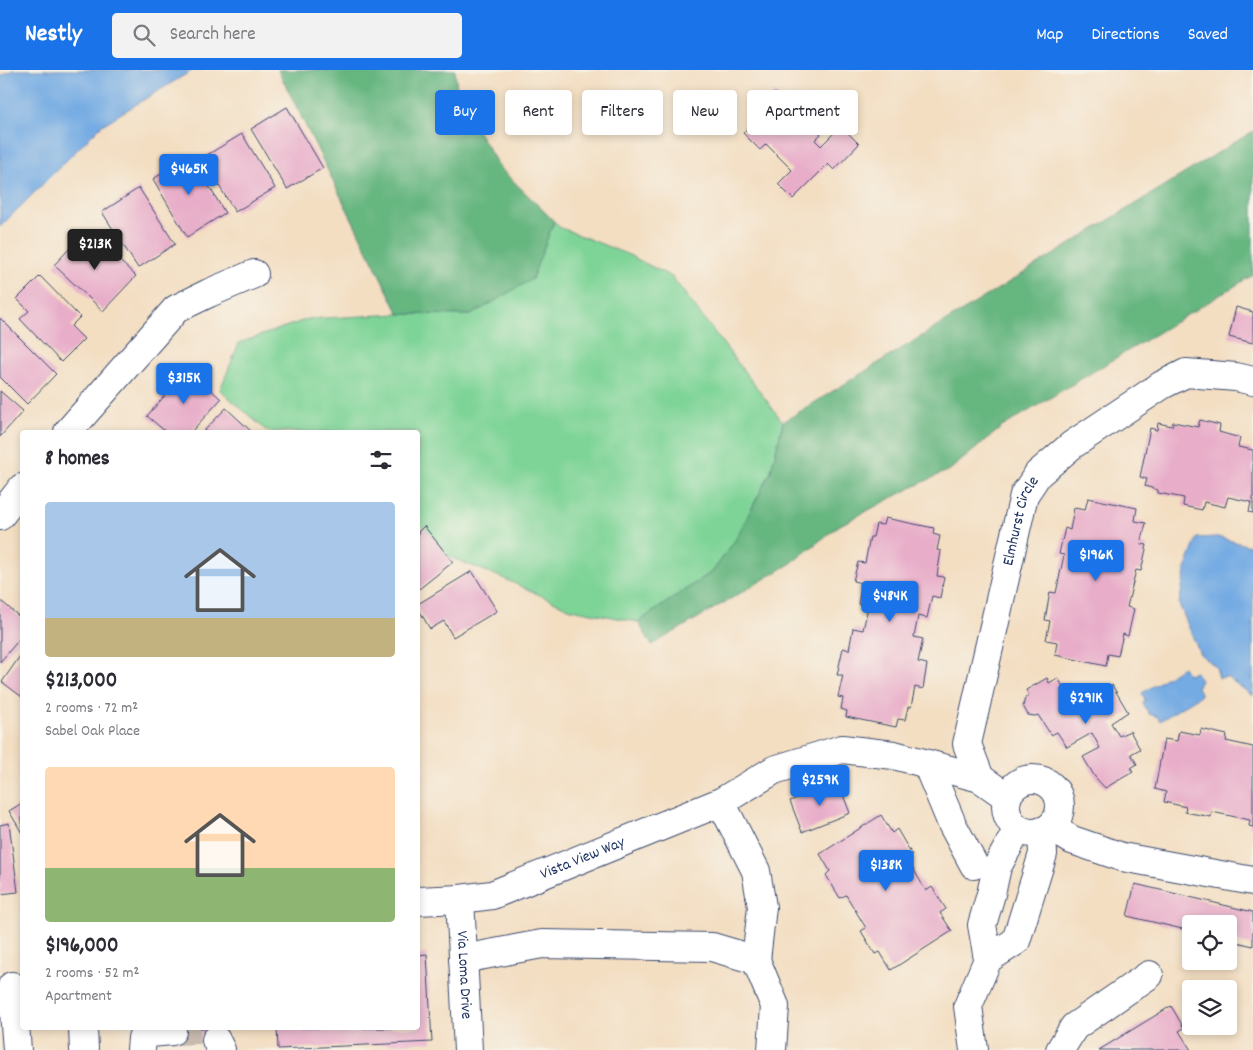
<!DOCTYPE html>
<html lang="en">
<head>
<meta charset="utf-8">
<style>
	body { margin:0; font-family:Dekko,sans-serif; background:#f2f2f3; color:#2b2b33; height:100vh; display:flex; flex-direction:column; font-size:19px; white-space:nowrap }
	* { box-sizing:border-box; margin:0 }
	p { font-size:16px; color:#7c7c81 }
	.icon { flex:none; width:28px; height:28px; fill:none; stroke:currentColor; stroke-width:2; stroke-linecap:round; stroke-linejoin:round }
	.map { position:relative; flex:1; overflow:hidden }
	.panel { position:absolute; left:20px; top:360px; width:400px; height:600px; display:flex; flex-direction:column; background:#fff; border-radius:5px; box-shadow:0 2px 8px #0003 }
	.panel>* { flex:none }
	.top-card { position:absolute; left:435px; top:20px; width:475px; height:45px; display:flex; gap:10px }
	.buttons { position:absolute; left:1182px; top:845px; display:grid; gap:10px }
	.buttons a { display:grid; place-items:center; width:55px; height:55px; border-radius:5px; background:#fff; box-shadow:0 2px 8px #0003; font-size:25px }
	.price { position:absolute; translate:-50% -42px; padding:0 11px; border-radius:5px; background:#1a73e8; color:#fff; font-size:16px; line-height:32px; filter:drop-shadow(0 1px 2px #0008) }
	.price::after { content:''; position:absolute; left:50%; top:30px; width:15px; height:11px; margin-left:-8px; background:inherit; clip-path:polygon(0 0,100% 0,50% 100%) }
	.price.current { background:#222; color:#fff }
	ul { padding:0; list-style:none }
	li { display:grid; align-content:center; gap:10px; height:265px; padding:0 25px }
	li span { display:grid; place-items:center; height:155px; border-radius:5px; color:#555 }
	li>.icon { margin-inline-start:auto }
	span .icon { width:90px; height:90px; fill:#fffc; stroke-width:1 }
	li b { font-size:21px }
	h2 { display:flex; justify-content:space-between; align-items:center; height:60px; padding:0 25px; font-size:21px }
	.tag { padding:0 18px; border-radius:5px; background:#fff; box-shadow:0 2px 8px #0003; font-size:18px; line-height:45px }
	.tag.current { background:#1a73e8; color:#fff }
	header { display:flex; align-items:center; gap:30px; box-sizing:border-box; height:70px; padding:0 25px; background:#1a73e8; color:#fff }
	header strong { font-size:24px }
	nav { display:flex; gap:28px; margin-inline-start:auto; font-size:18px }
	.search { width:350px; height:45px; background:#f2f2f3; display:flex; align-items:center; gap:12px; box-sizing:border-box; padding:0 18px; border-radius:5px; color:#7c7c81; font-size:19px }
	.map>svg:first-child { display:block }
</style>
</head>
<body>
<header>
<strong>Nestly</strong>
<div class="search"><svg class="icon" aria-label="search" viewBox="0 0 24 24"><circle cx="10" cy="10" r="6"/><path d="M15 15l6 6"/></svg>Search here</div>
<nav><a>Map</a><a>Directions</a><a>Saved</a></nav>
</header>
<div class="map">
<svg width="1253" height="980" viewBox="0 0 1253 980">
	<rect width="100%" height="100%" fill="#f7f3e8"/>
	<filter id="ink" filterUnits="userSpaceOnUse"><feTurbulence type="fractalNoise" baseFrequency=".02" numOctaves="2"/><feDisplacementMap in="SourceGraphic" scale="10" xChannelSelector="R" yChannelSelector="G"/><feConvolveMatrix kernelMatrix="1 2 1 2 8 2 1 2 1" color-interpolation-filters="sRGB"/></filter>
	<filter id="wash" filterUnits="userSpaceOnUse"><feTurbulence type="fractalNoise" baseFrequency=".0096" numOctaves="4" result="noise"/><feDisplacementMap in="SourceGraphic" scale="20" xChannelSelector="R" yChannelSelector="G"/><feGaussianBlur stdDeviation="1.12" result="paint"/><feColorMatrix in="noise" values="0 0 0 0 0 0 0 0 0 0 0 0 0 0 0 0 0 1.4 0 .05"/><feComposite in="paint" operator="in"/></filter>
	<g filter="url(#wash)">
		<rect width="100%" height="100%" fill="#f3dec2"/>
		<path fill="#7ed497" stroke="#4c827a" d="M554,151L559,157L629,185L672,207L783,352L771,401L736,469L713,501L638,552L571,539L498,506L421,476L418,471V362H268L220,320L239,273L308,249L399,244L471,245L531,209Z"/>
		<path fill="#66b680" stroke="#40726f" d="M278,0H455L458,29L500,98L554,151L532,209L471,245L399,244Z
			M1253,61V205L1002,357L951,399L911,418L840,455L790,494L652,575L638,552L713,501L736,469L771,401L783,352Z"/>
		<path fill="#75abe3" stroke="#486da0" d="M13,0H193L102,55L0,157V6Z
			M1218,467L1253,477V626L1227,607L1219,608L1216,597L1200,584L1179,534L1186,497L1197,468Z
			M1183,597L1187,604L1196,602L1201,611L1197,617L1201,625L1160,651L1158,647L1149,644L1143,634L1145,629L1142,623Z"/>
		<g id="blocks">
			<path fill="#e8adc9" d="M775,23L796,44L802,38L819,54L815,58L821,64L815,70L821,76L841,56L859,74L834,100L828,94L793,129L778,114L792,100L766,74L760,80L743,63L753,52L750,49Z
				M287,37L323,98L287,119L251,59Z
				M242,64L275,118L235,142L202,88Z
				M191,86L225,143L187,167L153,109Z
				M139,118L175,174L138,198L102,142Z
				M87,160L136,206L103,241L54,195Z
				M40,206L80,247L71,256L84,269L61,292L20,249L29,241L17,229Z
				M1236,237L1253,242V273L1229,267Z
				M0,248L56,304L27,334L0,307Z
				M188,299L221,329L191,362H166L147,346Z
				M0,321L23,341L0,367Z
				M226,338L252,362H203Z
				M1200,350L1220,355L1219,362L1240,368L1238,377L1253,380V443L1249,442L1251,432L1228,427L1225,437L1204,432L1202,440L1183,436L1184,428L1158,423V420L1145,416L1147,409L1140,407L1150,358L1157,360L1158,353L1172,356L1173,352L1198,357Z
				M1088,428L1137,438L1135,451L1146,453L1141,474L1147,475L1141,501L1136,500L1127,537L1134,539L1128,566L1123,564L1118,586L1108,584L1106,596L1055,585L1057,572L1046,570L1050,551L1045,550L1050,522L1056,523L1064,485L1059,484L1065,458L1070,460L1074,438L1085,440Z
				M885,448L934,458L933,464L940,466L937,480L941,481L937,506L944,507L940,528L932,526L927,548L918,546L914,567L923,569L918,592L927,594L923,619L915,617L911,637H908L905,650L898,649L896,657L846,647L847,641L841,639L843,628L838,627L843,605H837L843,578L849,580L853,558L863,560L868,537L858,534L862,513L853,511L858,492L865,493L870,467H873L876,454L883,455Z
				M424,456L453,492L419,519L418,518V462Z
				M472,501L497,541L453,567L444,551L430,559L418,538V534Z
				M0,530L22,549V566L0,592Z
				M22,583V627L2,612Z
				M1047,608L1049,613L1058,608L1066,622L1076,616L1082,626L1094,617L1099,624L1112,615L1128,642L1111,653L1119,666L1130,661L1140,679L1131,684L1137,694L1131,698L1133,702L1105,718L1095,707L1083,687L1100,678L1092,663L1067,677L1057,662L1051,665L1038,645L1035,646L1028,645L1023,636L1025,628L1029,625L1026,620Z
				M1201,659L1227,665L1226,671L1253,677V757L1249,756L1250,750L1212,742L1211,747L1185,742L1186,737L1164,732L1166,722L1155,719L1164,669L1177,671L1179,661L1200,665Z
				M838,712L850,743L802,762L790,731Z
				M22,733V763L9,741Z
				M881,745L892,763L897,759L912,785L907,788L926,821L932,817L946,839L940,843L952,861L891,900L880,882L875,884L861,861L866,858L846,825L840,828L826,805L830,801L820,784Z
				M9,753L18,822L0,824V755Z
				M1135,814L1253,842V876L1229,870V854H1191V861L1127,846Z
				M427,884L432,972L278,979L277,958H418V885Z
				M1171,936L1184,958L1179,961L1191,980H1099Z
				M172,958H225V970L173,972Z"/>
		</g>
	</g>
	<g filter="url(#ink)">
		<use href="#blocks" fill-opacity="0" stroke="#3b496d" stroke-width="1"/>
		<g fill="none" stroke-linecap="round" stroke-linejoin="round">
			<path stroke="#c8bbae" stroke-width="28" stroke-dasharray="28 14" stroke-linecap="butt" d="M172,961L203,960L216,970"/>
			<defs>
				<g id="minor">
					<path d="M68,362L176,239L209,223L254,204"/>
					<path d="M0,446L22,418"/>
					<path d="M927,694L952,754L974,795"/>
					<circle cx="1033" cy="736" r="27"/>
					<path id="s1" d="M1007,727L980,708L967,674L1024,425L1038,404L1072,375L1162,315L1186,303L1236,307L1253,311"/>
					<path d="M721,732L756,801L762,837L756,890"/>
					<path d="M1050,757L1072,770L1122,787L1253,811"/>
					<path id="s2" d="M460,829L468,980"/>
					<path id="s3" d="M418,831L460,829L492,825L721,732L774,700L842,679L894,685L980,708"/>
					<path d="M463,889L542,874L712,877L756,890L775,936L772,980"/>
					<path d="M988,889L982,855L991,824L997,797L1018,759"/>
					<path d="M12,916L17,980"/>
					<path d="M83,958L84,980"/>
					<path d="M216,970L221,980"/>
					<path d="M141,980L142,968L150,963L172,961"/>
					<path d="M974,980L968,936L988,889L1016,871L1043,784L1042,761"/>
					<path d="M1060,980L1074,957L1149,905"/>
				</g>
			</defs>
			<use href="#minor" stroke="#3b496d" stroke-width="30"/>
			<use href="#minor" stroke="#fff" stroke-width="28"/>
		</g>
	</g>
	<g text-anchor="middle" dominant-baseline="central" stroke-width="4" stroke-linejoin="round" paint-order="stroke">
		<g font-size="16" fill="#1b2f5e" stroke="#f7f3e8">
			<text stroke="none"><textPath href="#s1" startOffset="299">Elmhurst Circle</textPath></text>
			<text stroke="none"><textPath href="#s3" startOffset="172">Vista View Way</textPath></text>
			<text stroke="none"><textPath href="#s2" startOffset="76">Via Loma Drive</textPath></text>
		</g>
	</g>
</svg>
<div class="buttons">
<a><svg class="icon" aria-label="locate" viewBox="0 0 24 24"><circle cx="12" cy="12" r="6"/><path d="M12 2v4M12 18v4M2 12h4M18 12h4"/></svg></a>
<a><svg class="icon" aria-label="layers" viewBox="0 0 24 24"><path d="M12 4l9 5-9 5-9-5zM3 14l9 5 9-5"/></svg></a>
</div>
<b class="price" style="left:189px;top:126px">$465K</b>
<b class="price current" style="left:95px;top:201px">$213K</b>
<b class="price" style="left:184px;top:335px">$315K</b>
<b class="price" style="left:1096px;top:512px">$196K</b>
<b class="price" style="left:890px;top:553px">$484K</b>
<b class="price" style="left:1086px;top:655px">$291K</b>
<b class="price" style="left:820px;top:737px">$259K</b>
<b class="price" style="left:886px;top:822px">$138K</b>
<div class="top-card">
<a class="tag current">Buy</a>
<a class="tag">Rent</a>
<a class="tag">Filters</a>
<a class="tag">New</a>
<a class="tag">Apartment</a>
</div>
<section class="panel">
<h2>8 homes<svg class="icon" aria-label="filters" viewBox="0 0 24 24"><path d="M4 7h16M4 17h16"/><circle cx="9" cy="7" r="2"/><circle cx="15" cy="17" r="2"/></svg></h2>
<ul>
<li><span style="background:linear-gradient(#a9c7e8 75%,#c2b280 0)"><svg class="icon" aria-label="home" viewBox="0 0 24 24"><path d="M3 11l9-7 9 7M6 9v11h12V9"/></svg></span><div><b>$213,000</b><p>2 rooms · 72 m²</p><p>Sabel Oak Place</p></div></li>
<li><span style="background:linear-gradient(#ffd9b3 65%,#8fb573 0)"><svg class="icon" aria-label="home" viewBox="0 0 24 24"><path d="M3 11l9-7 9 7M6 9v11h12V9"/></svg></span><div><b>$196,000</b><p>2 rooms · 52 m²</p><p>Apartment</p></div></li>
</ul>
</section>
</div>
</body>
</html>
